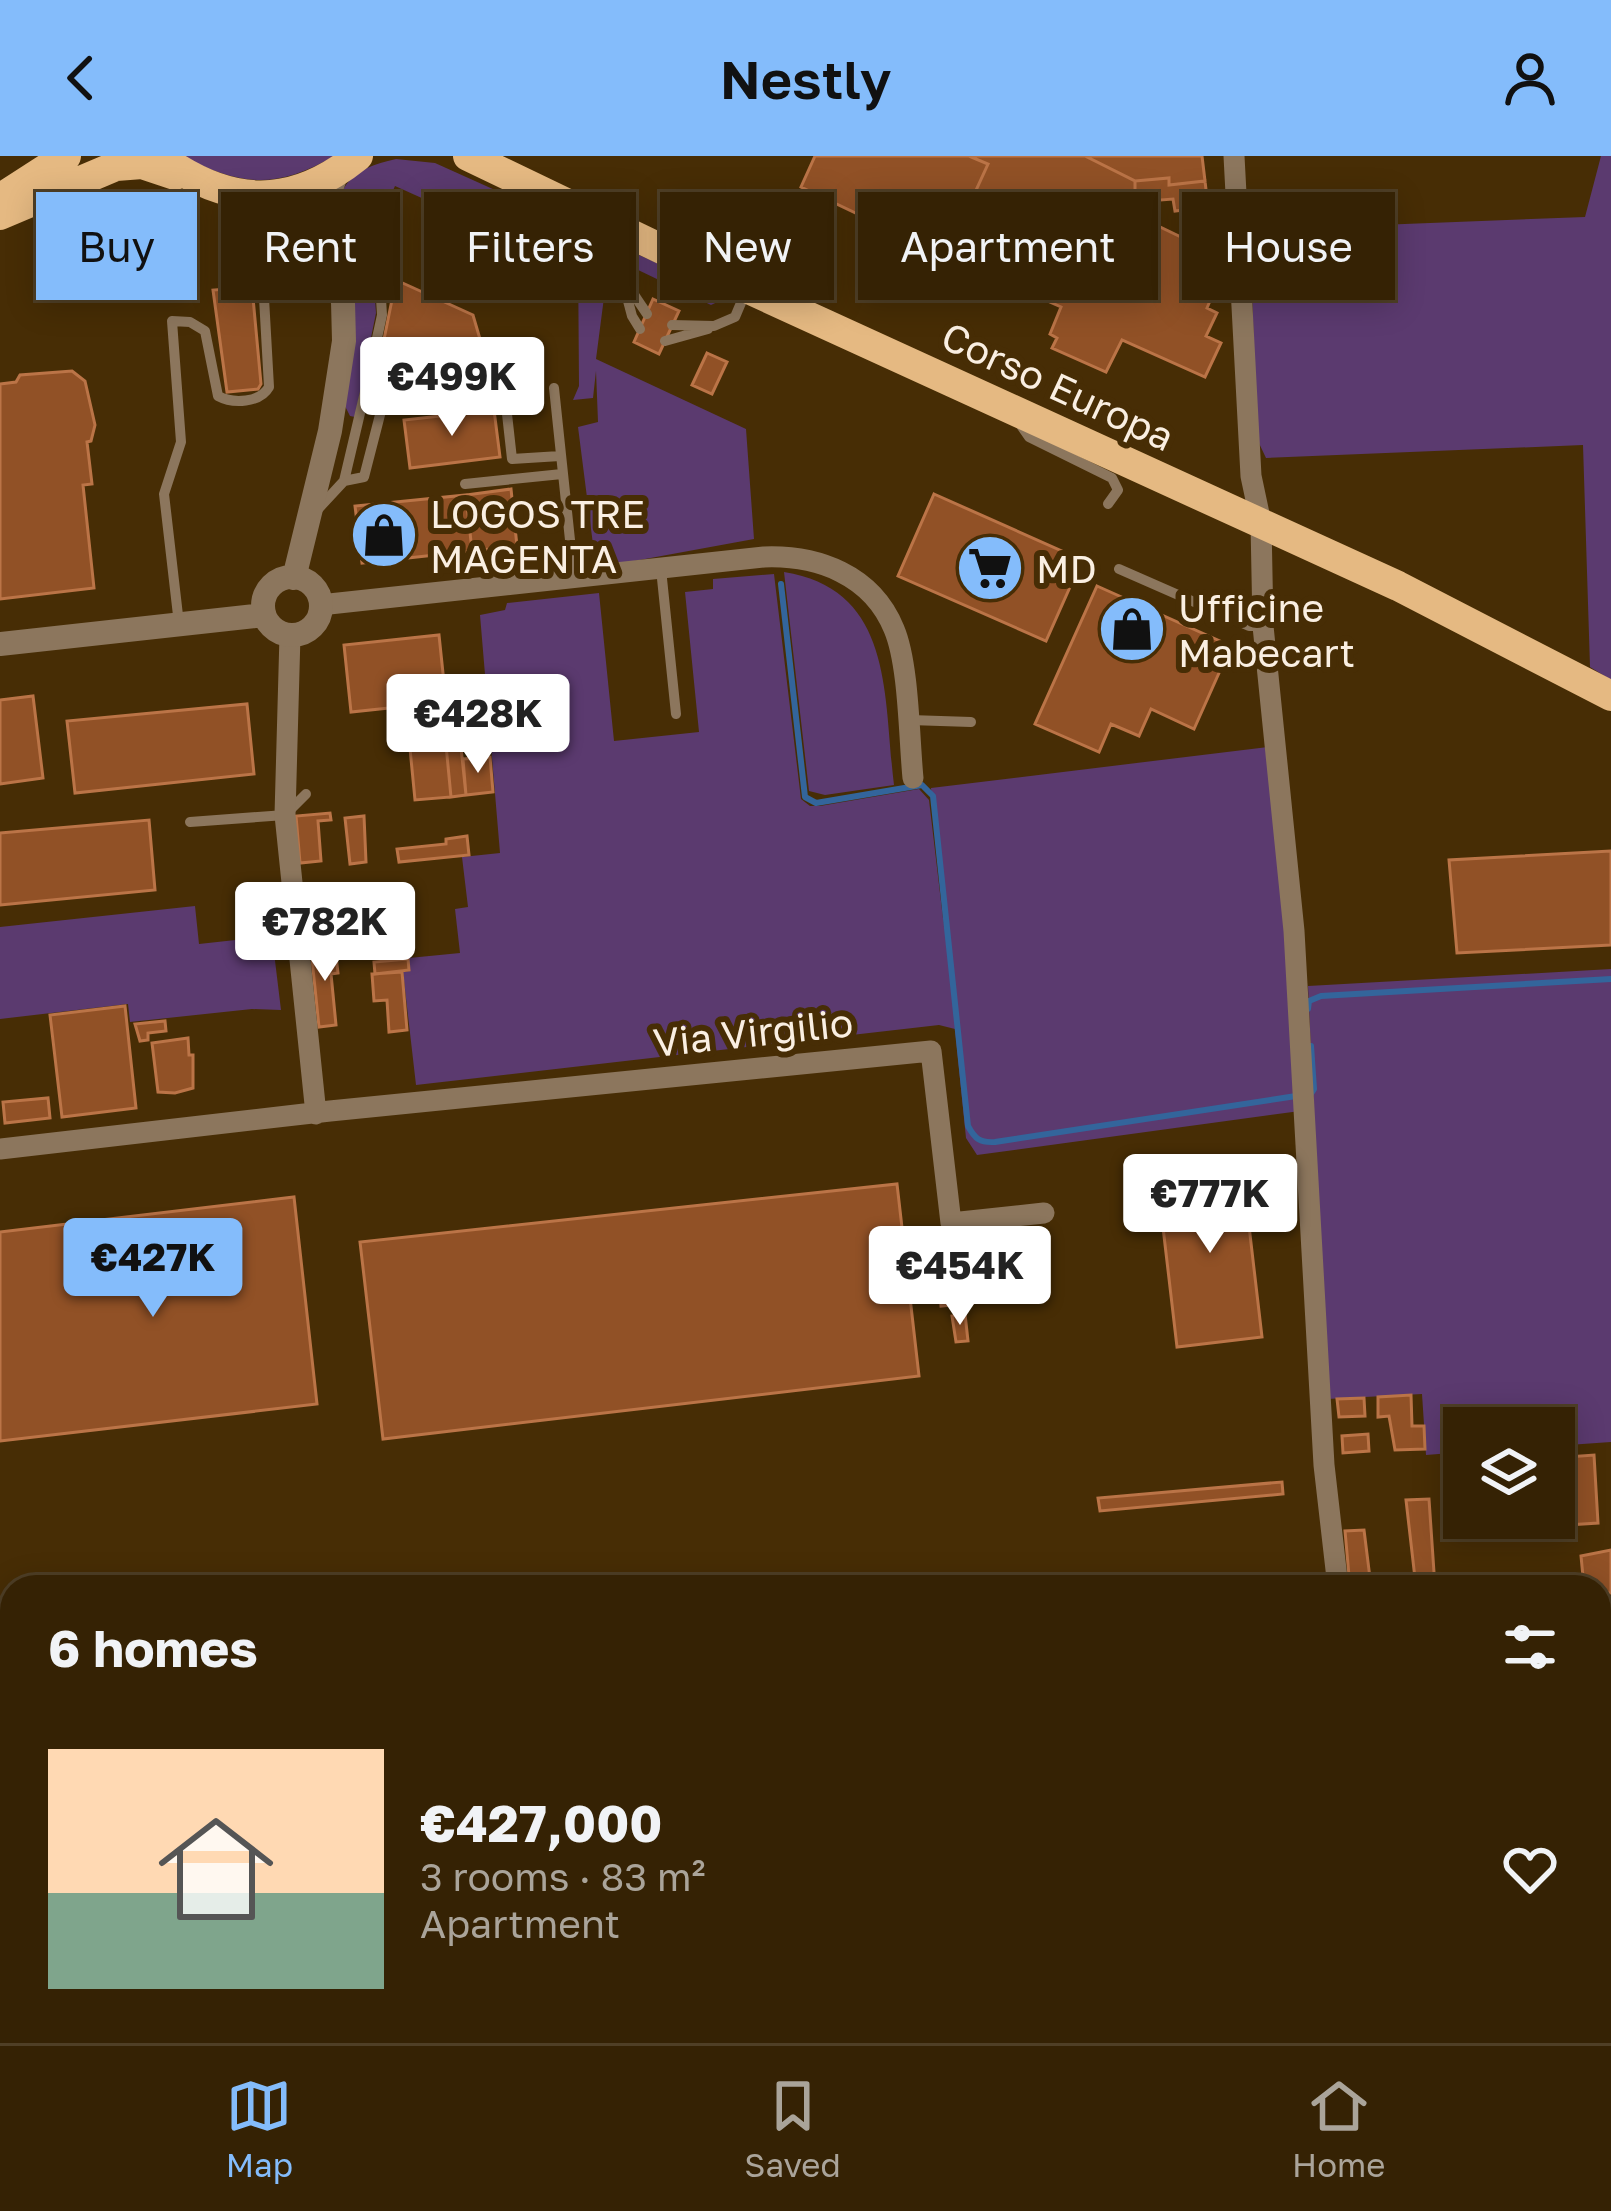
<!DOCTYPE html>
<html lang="en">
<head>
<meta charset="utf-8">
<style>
	body { margin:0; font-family:"Golos Text",sans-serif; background:#3d2a0e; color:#f1f3f6; height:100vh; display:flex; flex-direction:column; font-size:45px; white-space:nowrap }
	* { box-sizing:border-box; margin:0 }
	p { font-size:39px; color:#aaa49a }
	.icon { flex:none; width:66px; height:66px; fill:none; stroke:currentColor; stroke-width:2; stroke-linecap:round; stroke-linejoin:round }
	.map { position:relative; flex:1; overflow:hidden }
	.side { position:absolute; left:0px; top:1419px; width:1611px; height:468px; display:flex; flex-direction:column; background:#352204; border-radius:36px 36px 0 0; box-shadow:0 6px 30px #0003,0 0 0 3px #4f3f26 }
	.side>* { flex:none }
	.hud { position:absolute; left:36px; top:36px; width:1539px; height:108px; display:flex; gap:24px }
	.tools { position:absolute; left:1443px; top:1251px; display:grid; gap:24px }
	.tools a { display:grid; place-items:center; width:132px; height:132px; border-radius:0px; background:#352204; box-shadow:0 6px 30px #0003,0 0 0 3px #4f3f26; font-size:60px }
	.price { position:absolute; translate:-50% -102px; padding:0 27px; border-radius:12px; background:#fff; color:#222; font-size:39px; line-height:78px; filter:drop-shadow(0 3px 6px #0008) }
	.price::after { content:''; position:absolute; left:50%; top:72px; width:36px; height:27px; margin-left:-18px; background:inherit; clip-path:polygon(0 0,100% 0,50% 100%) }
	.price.active { background:#84bcfb; color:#111 }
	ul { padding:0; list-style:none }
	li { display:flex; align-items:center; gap:36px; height:300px; padding:0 48px }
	li span { display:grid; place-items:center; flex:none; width:336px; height:240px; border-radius:0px; color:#555 }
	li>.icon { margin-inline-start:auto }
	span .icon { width:144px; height:144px; fill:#fffc; stroke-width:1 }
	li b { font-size:51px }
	h2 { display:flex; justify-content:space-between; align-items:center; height:144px; padding:0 48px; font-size:51px }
	.tag { padding:0 42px; border-radius:0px; background:#352204; box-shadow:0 6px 30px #0003,0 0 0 3px #4f3f26; font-size:42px; line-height:108px }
	.tag.active { background:#84bcfb; color:#111 }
	header { display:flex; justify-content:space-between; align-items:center; height:156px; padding:0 48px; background:#84bcfb; color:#111; font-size:54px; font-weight:600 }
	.menu { display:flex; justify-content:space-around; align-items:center; height:168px; border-top:3px solid #4f3f26; background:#352204; font-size:33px; color:#aaa49a }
	.menu a { display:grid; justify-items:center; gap:6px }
	.menu .active { color:#84bcfb }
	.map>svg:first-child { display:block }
</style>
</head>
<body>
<header><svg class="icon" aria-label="back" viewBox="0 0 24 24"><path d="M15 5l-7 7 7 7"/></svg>Nestly<svg class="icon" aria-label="person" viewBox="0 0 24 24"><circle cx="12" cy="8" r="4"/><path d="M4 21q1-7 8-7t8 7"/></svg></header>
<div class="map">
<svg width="1611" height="1887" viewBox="0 0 1611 1887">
	<rect width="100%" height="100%" fill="#472d05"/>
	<path fill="#5b3a6f" d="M182,0H334C276,34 240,30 182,0Z
		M1601,0H1611V524L1590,511L1583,289L1266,302L1257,283L1250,74L1585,61Z
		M396,3L435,7L595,79V108L606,126L596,203L746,273L754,383L596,412L578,271L598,266L596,215L593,242L573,244L579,230L578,94L467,46L453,56L395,30L364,98L372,102L376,157L355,261L350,260L345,250C348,217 356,180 354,147C352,84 301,23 396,3Z
		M628,94L730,140L711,149L634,112Z
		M784,416C895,434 883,541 894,629L825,639L809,635Z
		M774,418L801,643L810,650H820L919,633L929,644L944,771L931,632L1268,591L1300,955L977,999L966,982L955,873L939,869L416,929L403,816L409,815V802L460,797L455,753L468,751L462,701L500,697L480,459L505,454L507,447L599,437L614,585L699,576L685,436L713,433V423Z
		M195,750L199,788L272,780L281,854L252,853L130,866L128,848L0,863V771Z
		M1611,813V1286L1554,1290V1272H1464V1296L1426,1299L1422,1238L1327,1243L1308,830Z"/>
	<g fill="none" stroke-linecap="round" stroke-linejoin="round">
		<path stroke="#33659b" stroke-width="6" d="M781,428L805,641L816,647L922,629L933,640L968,970C975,983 980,987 995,986L1296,940
			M1308,853L1309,845L1321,840L1611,823
			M1310,939L1314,933L1311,890"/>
	</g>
	<path fill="#915126" stroke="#bb7447" stroke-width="3" d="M815,0H969L988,8L946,100L801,31Z
		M969,0H1085L1135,25V46L1132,54L1119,48L1100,88L1003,43L970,114L945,102L988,8Z
		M1085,0H1202L1205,25L1169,29V22L1135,25Z
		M1169,22V29L1205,25L1208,51L1175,55L1173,43L1135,46V25Z
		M1003,43L1116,95L1133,58L1187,84L1183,93L1212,106L1203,127L1215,133L1207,152L1217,157L1206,180L1221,187L1205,221L1122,184L1106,216L1052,192L1057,182L1050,178L1061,151L971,111Z
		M396,124L473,159L487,207L377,218Z
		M252,131L261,228L258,233L227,236L213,134Z
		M653,143L679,155L659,198L634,186Z
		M707,197L727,206L712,238L692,229Z
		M72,215L85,225L95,269L91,285L87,286L92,328L83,329L94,432L0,443V228L16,226L20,219Z
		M494,254L500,301L410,312L404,264Z
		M511,333L517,390L472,395L466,339Z
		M934,338L1082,404L1046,485L898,420Z
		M466,339L472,395L362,407L355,350Z
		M1097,430L1231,490L1194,573L1151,553L1139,580L1111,568L1099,596L1035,568Z
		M439,479L446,546L351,556L344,489Z
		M33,540L43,622L0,628V544Z
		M247,548L254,618L75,637L67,565Z
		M455,567L457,582H460L466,639L451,641L444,568Z
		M444,568L451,641L415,644L408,572Z
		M490,601L493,636L466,639L463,603Z
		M330,657L331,664L318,665L321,705L300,707L296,660Z
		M364,660L366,706L350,708L345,662Z
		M149,664L155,734L0,749V677Z
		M467,680L469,699L399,706L397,693L446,688V683Z
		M1611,695V789L1457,797L1449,704Z
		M333,728L336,763L308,765L305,731Z
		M400,742L402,760L372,763L370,745Z
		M335,791L338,817L331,818L336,869L319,871L311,793Z
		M408,803L409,814L375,818L374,806Z
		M402,816L407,874L389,876L387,844L374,845L372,818Z
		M125,850L136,952L62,961L50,859Z
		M165,865L166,875L148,877V884L140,885L135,868Z
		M188,882L189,899H193V932L175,937L158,936L152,887Z
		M48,942L50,962L5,967L3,946Z
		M1242,1010L1262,1181L1177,1191L1157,1020Z
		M897,1028L919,1220L383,1283L360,1086Z
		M294,1041L317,1248L0,1285V1076Z
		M972,1134L973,1147L941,1150L940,1138Z
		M965,1158L968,1185L956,1186L952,1160Z
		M1411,1239L1412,1270H1424L1425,1293L1395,1294L1389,1260L1378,1261V1241Z
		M1364,1242L1365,1260L1339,1261L1337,1243Z
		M1368,1278L1369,1295L1343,1297L1342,1280Z
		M1594,1299L1598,1367L1456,1376L1452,1308H1464V1362H1554V1302Z
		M1282,1326L1283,1338L1100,1355L1098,1342Z
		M1429,1343L1435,1431H1416L1406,1344Z
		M1364,1374L1371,1430L1350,1431L1345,1375Z
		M1611,1394V1437H1599V1431H1584L1581,1400Z
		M1599,1463H1611V1491H1599Z
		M1599,1643H1611V1760H1599Z
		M1599,1786H1611V1887H1594V1875H1599Z
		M134,1875H191L192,1887H135Z"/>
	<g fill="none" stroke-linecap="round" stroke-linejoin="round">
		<path stroke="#8c765d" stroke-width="10" d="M623,78C610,110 630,132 647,158
			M623,126L632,160L640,173
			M765,137L782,102
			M672,169L714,170L735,161L746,135
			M665,185L708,173
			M367,226L518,211
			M554,232L574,422
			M1018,265L1029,281L1112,322L1118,334L1108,348
			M344,325L364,321L381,255L390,244L498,234L505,240L512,303L560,300
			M465,328L562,318
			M319,352L344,325L369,219L382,159L378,94L390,82
			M661,413L676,558
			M1119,413L1249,470H1263
			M179,468L164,338L181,286L172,165L190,166L205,175L218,240C233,248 260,247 269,231L264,142L275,133
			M910,564L971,566
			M190,666L285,659L306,638"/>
		<path stroke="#8c765d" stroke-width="21" d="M1234,0L1251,320L1261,367L1263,470L1294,775L1324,1309L1338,1431
			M320,449L764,401C818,399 872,419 894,473C909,508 909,582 913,622
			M290,479L285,659L316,958
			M0,993L330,955L931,895L951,1067L1044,1057
			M1381,1875L1382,1887"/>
		<path stroke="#8c765d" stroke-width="24" d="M263 450a29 29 0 1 1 58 0a29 29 0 1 1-58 0Z
			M294,422L330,275L344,185L343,146L324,71L326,47L337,16
			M0,488L264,459"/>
		<path stroke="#e5b982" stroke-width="30" d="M159,0C227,50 290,55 358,0
			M468,0L672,98L1398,430L1611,540
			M1,42L66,0
			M0,59L116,10L142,8L175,19"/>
	</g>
	<defs>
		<symbol id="shop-disc" viewBox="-11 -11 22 22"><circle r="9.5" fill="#84bcfb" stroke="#472d05"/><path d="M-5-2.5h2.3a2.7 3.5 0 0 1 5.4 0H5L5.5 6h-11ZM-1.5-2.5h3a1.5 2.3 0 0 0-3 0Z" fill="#111"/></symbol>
		<symbol id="supermarket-disc" viewBox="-11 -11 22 22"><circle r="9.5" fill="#84bcfb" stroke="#472d05"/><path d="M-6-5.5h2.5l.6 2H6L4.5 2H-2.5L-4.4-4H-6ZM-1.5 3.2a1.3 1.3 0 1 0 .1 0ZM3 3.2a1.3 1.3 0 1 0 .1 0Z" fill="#111"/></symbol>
	</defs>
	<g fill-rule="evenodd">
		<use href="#shop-disc" x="346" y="341" width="76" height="76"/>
		<use href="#supermarket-disc" x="952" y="374" width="76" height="76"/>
		<use href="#shop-disc" x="1094" y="435" width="76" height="76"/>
	</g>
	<g text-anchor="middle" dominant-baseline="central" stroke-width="12" stroke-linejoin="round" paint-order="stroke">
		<g font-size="39" fill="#faefe2" stroke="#472d05">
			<text transform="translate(1058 230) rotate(25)">Corso Europa</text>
			<text transform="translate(753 876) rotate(-6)">Via Virgilio</text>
		</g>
		<g font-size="39" fill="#faefe2" stroke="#472d05" text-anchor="start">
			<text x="430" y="357">LOGOS TRE<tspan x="430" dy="45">MAGENTA</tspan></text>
			<text x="1036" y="412">MD</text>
			<text x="1178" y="451">Ufficine<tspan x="1178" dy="45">Mabecart</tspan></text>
		</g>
	</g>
</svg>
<div class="tools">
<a><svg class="icon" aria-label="layers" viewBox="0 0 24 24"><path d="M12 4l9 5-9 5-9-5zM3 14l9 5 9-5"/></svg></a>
</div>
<b class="price" style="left:452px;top:283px">€499K</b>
<b class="price" style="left:478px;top:620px">€428K</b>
<b class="price" style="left:325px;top:828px">€782K</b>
<b class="price" style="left:1210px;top:1100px">€777K</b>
<b class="price active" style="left:153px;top:1164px">€427K</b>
<b class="price" style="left:960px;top:1172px">€454K</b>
<div class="hud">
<a class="tag active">Buy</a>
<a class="tag">Rent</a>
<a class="tag">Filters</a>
<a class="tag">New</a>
<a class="tag">Apartment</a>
<a class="tag">House</a>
</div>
<section class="side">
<h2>6 homes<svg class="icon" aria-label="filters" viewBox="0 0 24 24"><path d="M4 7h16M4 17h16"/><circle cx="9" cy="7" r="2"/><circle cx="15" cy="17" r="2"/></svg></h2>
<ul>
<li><span style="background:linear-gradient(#ffd9b3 60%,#7fa58c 0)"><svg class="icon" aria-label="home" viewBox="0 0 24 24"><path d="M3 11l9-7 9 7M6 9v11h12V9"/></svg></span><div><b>€427,000</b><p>3 rooms · 83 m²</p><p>Apartment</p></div><svg class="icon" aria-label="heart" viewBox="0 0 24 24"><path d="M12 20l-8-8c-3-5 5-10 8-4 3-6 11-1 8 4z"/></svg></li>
</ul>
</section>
</div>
<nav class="menu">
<a class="active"><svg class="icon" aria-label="map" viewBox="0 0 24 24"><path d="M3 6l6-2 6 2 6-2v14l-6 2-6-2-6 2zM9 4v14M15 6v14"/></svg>Map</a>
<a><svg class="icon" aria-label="saved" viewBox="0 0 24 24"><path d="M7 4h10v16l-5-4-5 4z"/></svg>Saved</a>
<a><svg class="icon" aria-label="home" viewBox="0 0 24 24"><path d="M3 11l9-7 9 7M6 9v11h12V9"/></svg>Home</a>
</nav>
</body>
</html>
